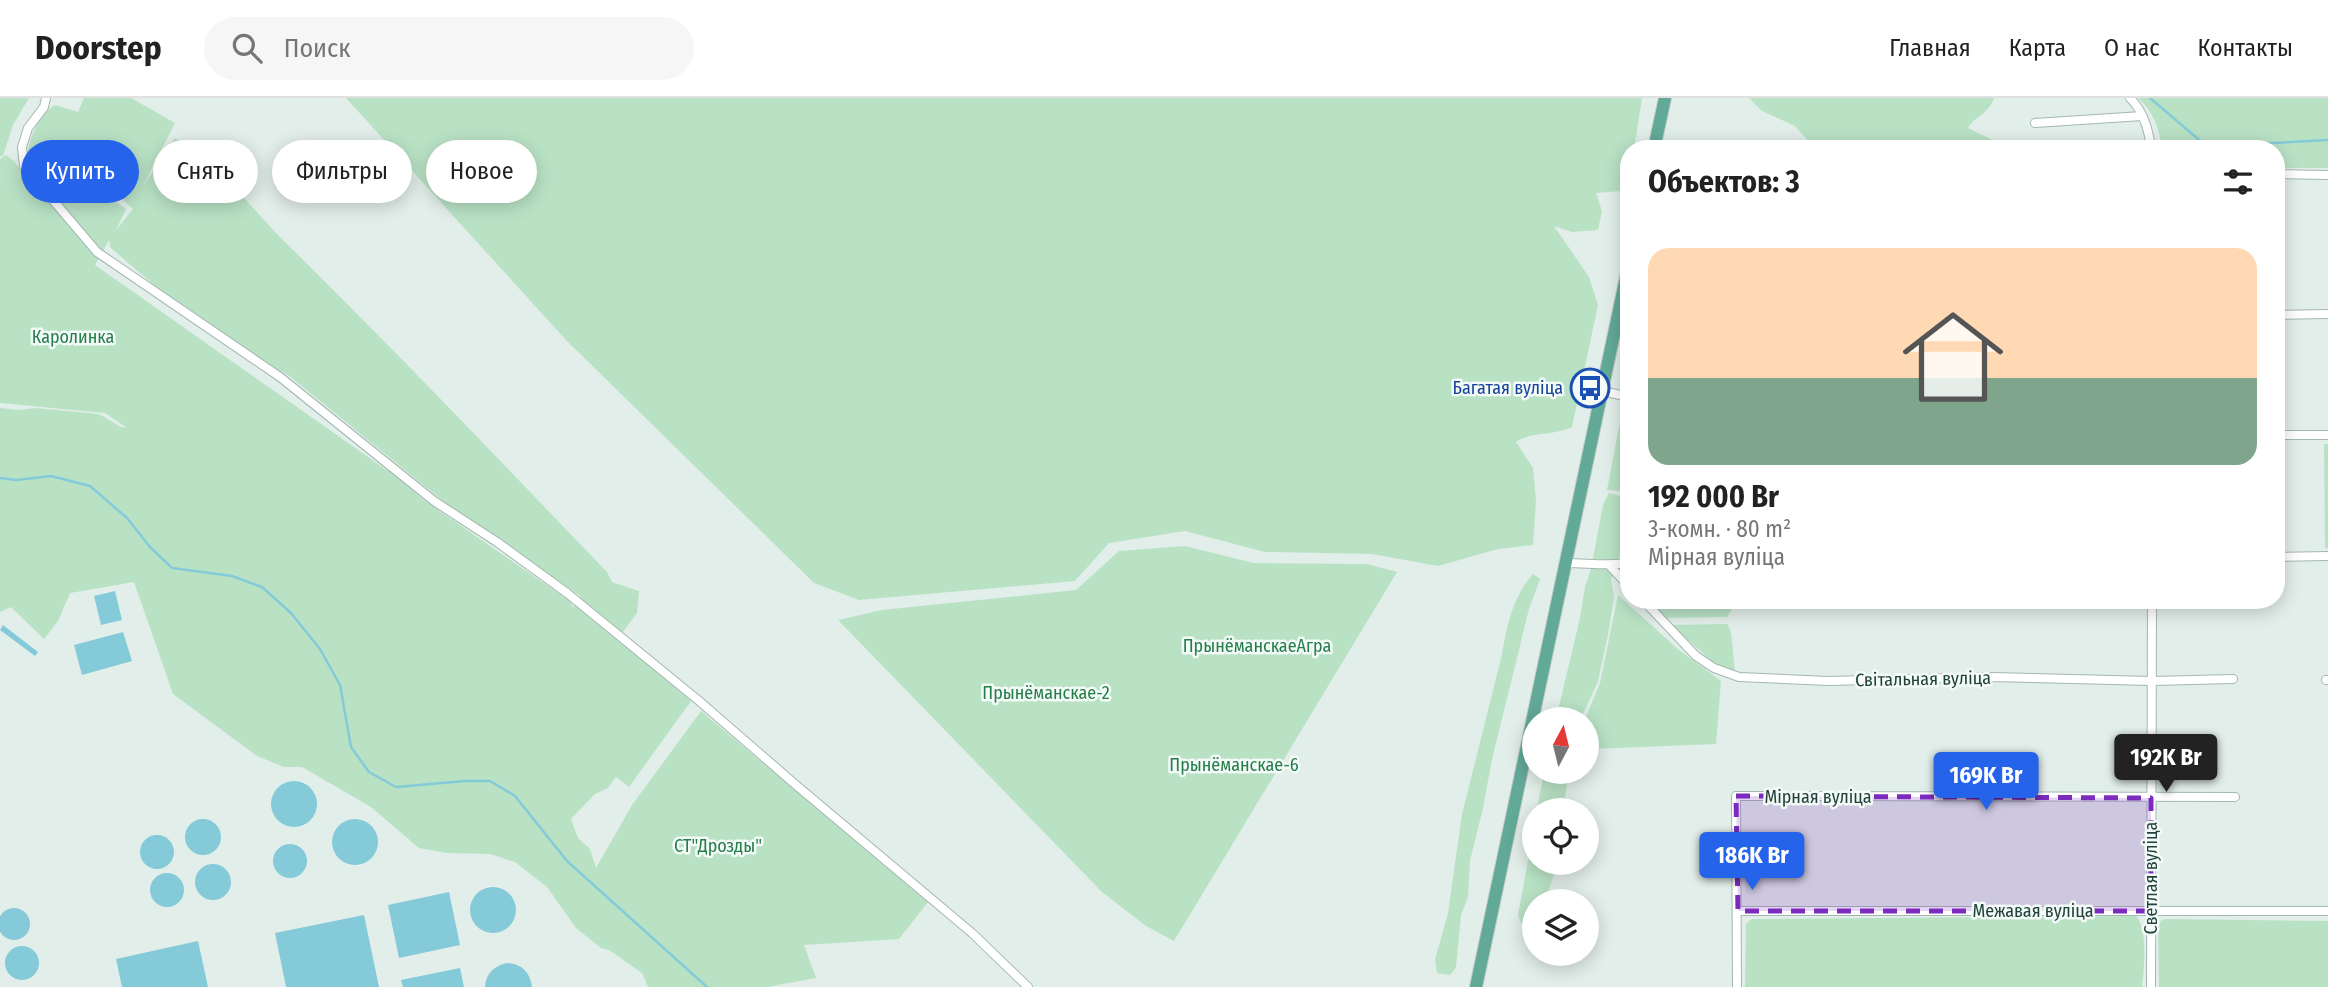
<!DOCTYPE html>
<html lang="ru">
<head>
<meta charset="utf-8">
<style>
	body { margin:0; font-family:"Fira Sans Condensed",sans-serif; background:#f6f6f6; color:#222; height:100vh; display:flex; flex-direction:column; font-size:26px; white-space:nowrap }
	* { box-sizing:border-box; margin:0 }
	p { font-size:23px; color:#767676 }
	.icon { flex:none; width:38px; height:38px; fill:none; stroke:currentColor; stroke-width:2; stroke-linecap:round; stroke-linejoin:round }
	.map { position:relative; flex:1; overflow:hidden }
	.side { position:absolute; left:1620px; top:42px; width:665px; height:469px; display:flex; flex-direction:column; background:#fff; border-radius:28px; box-shadow:0 4px 18px #0003 }
	.side>* { flex:none }
	.guide { position:absolute; left:21px; top:42px; width:665px; height:63px; display:flex; gap:14px }
	.needle { width:46px; rotate:7deg }
	.controls { position:absolute; left:1522px; top:609px; display:grid; gap:14px }
	.controls a { display:grid; place-items:center; width:77px; height:77px; border-radius:50%; background:#fff; box-shadow:0 4px 18px #0003; font-size:35px }
	.price { position:absolute; translate:-50% -60px; padding:0 16px; border-radius:7px; background:#2563eb; color:#fff; font-size:23px; line-height:46px; filter:drop-shadow(0 2px 4px #0008) }
	.price::after { content:''; position:absolute; left:50%; top:42px; width:21px; height:16px; margin-left:-10px; background:inherit; clip-path:polygon(0 0,100% 0,50% 100%) }
	.price.selected { background:#222; color:#fff }
	ul { padding:0; list-style:none }
	li { display:grid; align-content:center; gap:14px; height:371px; padding:0 28px }
	li span { display:grid; place-items:center; height:217px; border-radius:21px; color:#555 }
	li>.icon { margin-inline-start:auto }
	span .icon { width:126px; height:126px; fill:#fffc; stroke-width:1 }
	li b { font-size:30px }
	h2 { display:flex; justify-content:space-between; align-items:center; height:84px; padding:0 28px; font-size:30px }
	.tag { padding:0 24px; border-radius:32px; background:#fff; box-shadow:0 4px 18px #0003; font-size:24px; line-height:63px }
	.tag.selected { background:#2563eb; color:#fff }
	header { display:flex; align-items:center; gap:42px; box-sizing:border-box; height:98px; padding:0 35px; background:#fff; border-bottom:2px solid #e0e0e0 }
	header strong { font-size:33px }
	nav { display:flex; gap:38px; margin-inline-start:auto; font-size:24px }
	.search { width:490px; height:63px; background:#f6f6f6; display:flex; align-items:center; gap:18px; box-sizing:border-box; padding:0 24px; border-radius:38px; color:#767676; font-size:26px }
	.map>svg:first-child { display:block }
</style>
</head>
<body>
<header>
<strong>Doorstep</strong>
<div class="search"><svg class="icon" aria-label="search" viewBox="0 0 24 24"><circle cx="10" cy="10" r="6"/><path d="M15 15l6 6"/></svg>Поиск</div>
<nav><a>Главная</a><a>Карта</a><a>О нас</a><a>Контакты</a></nav>
</header>
<div class="map">
<svg width="2328" height="889" viewBox="0 0 2328 889">
	<rect width="100%" height="100%" fill="#e2eee9"/>
	<path fill="#b9e2c5" fill-rule="evenodd" d="M0,0H29L13,27L3,58H0Z
		M84,0H131L175,25L143,88L175,40C220,65 250,110 287,146C396,253 501,364 607,474L612,484L639,493L637,515L617,542L637,557L691,603L629,689L616,679L608,690L595,696L571,721L578,740L590,751L596,770L632,707L701,613L928,804L899,841L804,847L816,880L767,889H648L642,875L609,852L601,850L576,830L547,789L515,764L490,756L447,755L419,750L371,709L302,669H284L257,658L173,596L134,484L70,495L58,523L44,541L11,509L0,514V310L19,312L35,310L99,316L121,329L127,330L105,315L0,305V61L6,57L14,63L35,92L44,88L26,61C31,39 35,20 55,7L78,14ZM75,64L90,73L133,111L116,132L126,111L74,73L52,83ZM109,142L110,149C164,197 223,244 288,277L443,403L580,498L573,510L571,504L421,400L390,371L388,373L95,167Z
		M346,0H1642L1634,51H1629V82L1622,93L1596,95L1602,113L1598,132L1572,134L1554,128L1589,179L1598,207L1572,329C1554,338 1532,333 1516,344L1533,370L1536,403L1533,447L1498,451L1438,468L1372,456L1265,454L1185,433L1109,445L1075,483L859,502L814,485L567,243Z
		M1749,0H1994C1988,17 1976,17 1968,30L1999,45V51L1825,50L1810,45L1795,28L1762,13Z
		M2138,0H2328V70H2277V51H2162C2160,32 2152,11 2138,0Z
		M1624,303L1629,304V399L1619,393L1607,392Z
		M2324,346H2328V450H2325Z
		M1609,395L1620,398L1627,403L1621,454L1611,482L1614,499L1608,537L1598,583L1583,616L1582,621H1556L1580,520L1585,489L1591,471L1603,407Z
		M1185,448L1254,465L1367,466L1397,474L1174,843L1146,828L1102,794L838,522L882,512L1076,492L1119,453Z
		M1533,476L1540,481L1529,511L1492,661L1483,710L1470,763L1468,799L1461,817L1456,870L1450,877L1437,875L1435,862L1448,815L1462,716L1502,556C1507,527 1513,498 1533,476Z
		M1618,497L1679,552L1721,583L1716,646L1592,651L1587,634V621H1585L1600,585Z
		M1648,502H1734L1735,506L1727,519L1666,520Z
		M1727,526L1731,534L1735,574L1714,565L1671,527Z
		M1544,674H1569L1565,699L1572,712H1537Z
		M1535,724V765H1557C1555,778 1548,790 1546,803H1535V822L1521,825L1518,817Z
		M2136,818C2148,829 2144,873 2142,889H1745L1746,826L1752,821Z
		M2164,821L2328,823V889H2159L2158,829L2159,824Z"/>
	<path fill="#84cad9" d="M115,493L122,522L101,527L94,498Z
		M3,527L38,554L35,558L0,532Z
		M123,534L132,563L82,577L74,547Z
		M271 706a23 23 0 1 1 46 0a23 23 0 1 1-46 0Z
		M332 744a23 23 0 1 1 46 0a23 23 0 1 1-46 0Z
		M185 739a18 18 0 1 1 36 0a18 18 0 1 1-36 0Z
		M140 754a17 17 0 1 1 34 0a17 17 0 1 1-34 0Z
		M273 763a17 17 0 1 1 34 0a17 17 0 1 1-34 0Z
		M195 784a18 18 0 1 1 36 0a18 18 0 1 1-36 0Z
		M150 792a17 17 0 1 1 34 0a17 17 0 1 1-34 0Z
		M470 812a23 23 0 1 1 46 0a23 23 0 1 1-46 0Z
		M449,794L460,847L399,860L388,807Z
		M-2 826a16 16 0 1 1 32 0a16 16 0 1 1-32 0Z
		M364,817L379,889H286L275,835Z
		M198,843L208,889H122L116,861Z
		M5 865a17 17 0 1 1 34 0a17 17 0 1 1-34 0Z
		M507,865C522,866 530,874 532,889H485C486,875 494,868 507,865Z
		M460,870L464,889H403L401,882Z"/>
	<g fill="none" stroke-linecap="round" stroke-linejoin="round">
		<path stroke="#84cad9" stroke-width="2.5" d="M2150,0L2204,46L2218,48L2328,42
			M0,380L17,382L51,378L90,388L127,420L150,449L172,470L232,478L262,489L291,515L320,551L340,587L351,649L369,674L396,689L465,683H490L515,698L567,763L707,889"/>
		<defs>
			<path id="minor" d="M46,0L44,9L28,30L22,49L24,68L97,154L280,279L434,403L497,444L567,495L698,602L796,687L972,835L1028,889
				M2130,0C2143,13 2149,32 2151,51
				M2035,25L2142,18
				M2277,76L2328,77
				M2277,217L2328,216
				M1602,293L1629,299
				M2277,337H2328
				M2277,459L2328,458
				M1566,465C1588,465 1608,468 1629,465
				M1610,468L1629,488
				M1643,502L1696,558L1714,570L1739,579L1828,583L1992,579L2152,583L2233,581
				M2326,582H2328
				M1738,813H2328
				M1737,889L1736,698L2235,699
				M2151,889L2152,502"/>
			<path id="primary" d="M1654,51L1665,0
				M1476,889L1629,165"/>
		</defs>
		<use href="#minor" stroke="#a4b7b1" stroke-width="10"/>
		<use href="#primary" stroke="#c1cac8" stroke-width="14"/>
		<use href="#minor" stroke="#fff" stroke-width="8"/>
		<use href="#primary" stroke="#62a998" stroke-width="12"/>
	</g>
	<path fill="#7b2cbf" fill-opacity="0.2" stroke="#7b2cbf" stroke-width="5" stroke-dasharray="14 9" stroke-linejoin="round" d="M1736,698L2151,700V813H1738Z"/>
	<defs>
		<symbol id="bus-ring" viewBox="-11 -11 22 22"><circle r="9.5" fill="#f3faf7" stroke="#1a4fb4" stroke-width="1.5"/><path d="M-5-6H5V4H4V6H2V4H-2V6H-4V4H-5ZM-3.5-4V0h7V-4ZM-3.5 1.2v1.5H-2V1.2ZM2 1.2v1.5H3.5V1.2Z" fill="#1a4fb4"/></symbol>
	</defs>
	<g fill-rule="evenodd">
		<use href="#bus-ring" x="1568" y="268" width="44" height="44"/>
	</g>
	<g text-anchor="middle" dominant-baseline="central" stroke-width="5" stroke-linejoin="round" paint-order="stroke">
		<g font-size="18" fill="#257e49" stroke="#f3faf7">
			<text x="73" y="239">Каролинка</text>
			<text x="1257" y="548">ПрынёманскаеАгра</text>
			<text x="1046" y="595">Прынёманскае-2</text>
			<text x="1234" y="667">Прынёманскае-6</text>
			<text x="718" y="748">СТ"Дрозды"</text>
		</g>
		<g font-size="18" fill="#164399" stroke="#f3faf7" text-anchor="end">
			<text x="1563" y="290">Багатая вуліца</text>
		</g>
		<g font-size="18" fill="#204239" stroke="#f3faf7">
			<text transform="translate(1923 581) rotate(-1)">Світальная вуліца</text>
			<text x="1818" y="699">Мірная вуліца</text>
			<text transform="translate(2151 780) rotate(-90)">Светлая вуліца</text>
			<text x="2033" y="813">Межавая вуліца</text>
		</g>
	</g>
</svg>
<div class="controls">
<a><svg class="needle" viewBox="-14 -14 28 28"><path d="M0-13l5 13h-10z" fill="#e53935"/><path d="M0 13l5-13h-10z" fill="#767676"/></svg></a>
<a><svg class="icon" aria-label="locate" viewBox="0 0 24 24"><circle cx="12" cy="12" r="6"/><path d="M12 2v4M12 18v4M2 12h4M18 12h4"/></svg></a>
<a><svg class="icon" aria-label="layers" viewBox="0 0 24 24"><path d="M12 4l9 5-9 5-9-5zM3 14l9 5 9-5"/></svg></a>
</div>
<b class="price selected" style="left:2166px;top:696px">192K Br</b>
<b class="price" style="left:1986px;top:714px">169K Br</b>
<b class="price" style="left:1752px;top:794px">186K Br</b>
<div class="guide">
<a class="tag selected">Купить</a>
<a class="tag">Снять</a>
<a class="tag">Фильтры</a>
<a class="tag">Новое</a>
</div>
<section class="side">
<h2>Объектов: 3<svg class="icon" aria-label="filters" viewBox="0 0 24 24"><path d="M4 7h16M4 17h16"/><circle cx="9" cy="7" r="2"/><circle cx="15" cy="17" r="2"/></svg></h2>
<ul>
<li><span style="background:linear-gradient(#ffd9b3 60%,#7fa58c 0)"><svg class="icon" aria-label="home" viewBox="0 0 24 24"><path d="M3 11l9-7 9 7M6 9v11h12V9"/></svg></span><div><b>192 000 Br</b><p>3-комн. · 80 m²</p><p>Мірная вуліца</p></div></li>
</ul>
</section>
</div>
</body>
</html>
